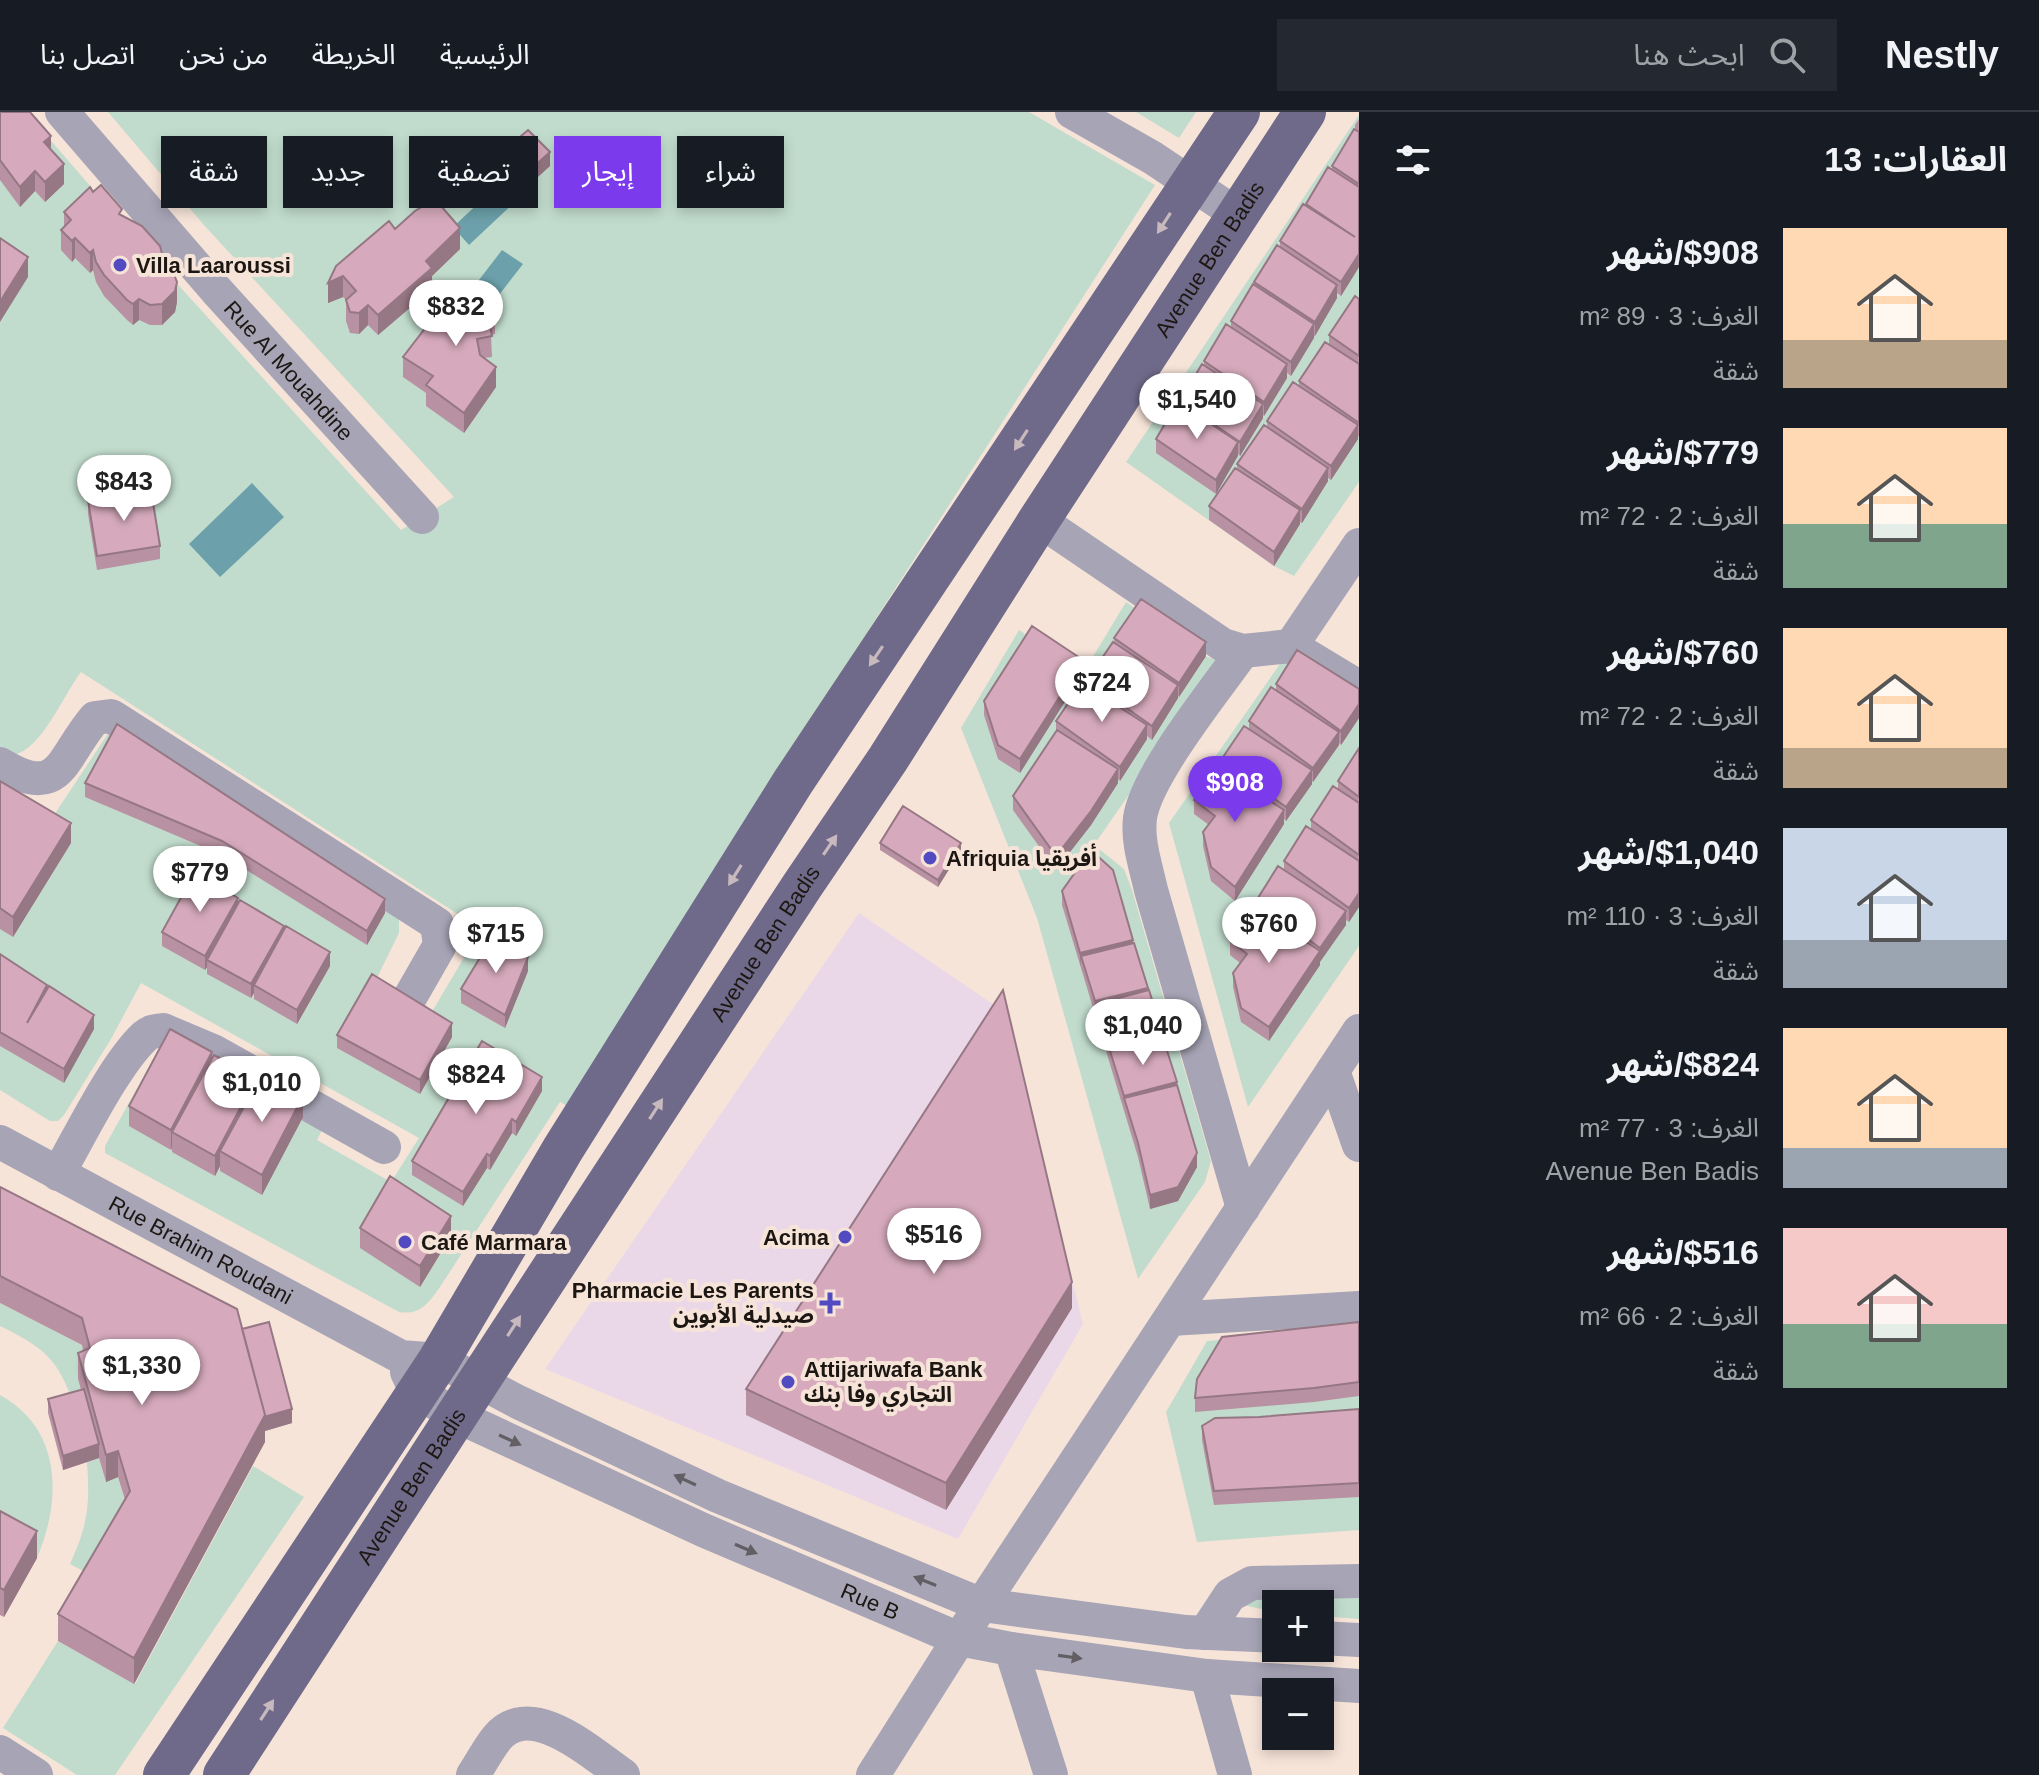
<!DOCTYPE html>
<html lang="ar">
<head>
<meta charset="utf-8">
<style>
	body { margin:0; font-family:Helvetica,"Noto Sans Arabic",sans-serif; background:#242831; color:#f1f3f6; direction:rtl; height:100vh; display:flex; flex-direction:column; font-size:30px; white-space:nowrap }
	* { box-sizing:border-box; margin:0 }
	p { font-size:26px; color:#9ea1a6 }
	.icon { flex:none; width:44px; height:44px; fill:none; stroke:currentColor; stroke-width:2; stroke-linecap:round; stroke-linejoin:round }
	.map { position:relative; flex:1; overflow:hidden; direction:ltr }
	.drawer { display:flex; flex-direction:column; background:#171b24; width:680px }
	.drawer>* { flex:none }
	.top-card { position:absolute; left:24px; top:24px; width:760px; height:72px; direction:rtl; display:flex; gap:16px }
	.buttons { position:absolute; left:1262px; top:1478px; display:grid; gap:16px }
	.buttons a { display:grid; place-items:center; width:72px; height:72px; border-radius:0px; background:#171b24; box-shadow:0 4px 12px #0003; font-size:40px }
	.price { position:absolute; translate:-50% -68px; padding:0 18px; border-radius:28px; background:#fff; color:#222; font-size:26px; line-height:52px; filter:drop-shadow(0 2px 4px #0008) }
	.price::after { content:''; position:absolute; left:50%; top:48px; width:24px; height:18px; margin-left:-12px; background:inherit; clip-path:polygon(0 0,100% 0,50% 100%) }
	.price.on { background:#7c3aed; color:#fff }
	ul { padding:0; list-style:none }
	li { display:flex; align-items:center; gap:24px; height:200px; padding:0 32px }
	li span { display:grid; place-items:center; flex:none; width:224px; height:160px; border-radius:0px; color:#555 }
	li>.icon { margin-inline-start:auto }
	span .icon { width:96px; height:96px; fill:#fffc; stroke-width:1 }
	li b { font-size:34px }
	h2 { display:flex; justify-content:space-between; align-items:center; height:96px; padding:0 32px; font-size:34px }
	.chip { padding:0 28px; border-radius:0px; background:#171b24; box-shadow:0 4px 12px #0003; font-size:28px; line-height:72px }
	.chip.on { background:#7c3aed; color:#fff }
	header { display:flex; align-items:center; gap:48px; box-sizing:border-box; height:112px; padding:0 40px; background:#171b24; border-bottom:2px solid #363941 }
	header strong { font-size:38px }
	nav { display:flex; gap:44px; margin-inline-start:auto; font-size:28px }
	.search { width:560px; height:72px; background:#242831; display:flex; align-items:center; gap:20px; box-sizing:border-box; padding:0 28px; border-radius:0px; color:#9ea1a6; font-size:30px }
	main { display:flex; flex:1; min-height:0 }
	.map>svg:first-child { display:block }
</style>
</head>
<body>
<header>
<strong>Nestly</strong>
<div class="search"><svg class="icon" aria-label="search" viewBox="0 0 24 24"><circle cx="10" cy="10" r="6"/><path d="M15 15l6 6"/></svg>ابحث هنا</div>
<nav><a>الرئيسية</a><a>الخريطة</a><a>من نحن</a><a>اتصل بنا</a></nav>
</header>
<main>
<section class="drawer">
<h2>العقارات: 13<svg class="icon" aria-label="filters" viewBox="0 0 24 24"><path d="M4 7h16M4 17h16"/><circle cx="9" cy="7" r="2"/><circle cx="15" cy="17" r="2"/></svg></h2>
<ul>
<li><span style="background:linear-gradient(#ffd9b3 70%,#b9a48a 0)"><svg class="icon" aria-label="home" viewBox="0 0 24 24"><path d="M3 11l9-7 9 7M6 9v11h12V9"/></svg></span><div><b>$908/شهر</b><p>الغرف: 3 · 89 m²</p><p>شقة</p></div></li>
<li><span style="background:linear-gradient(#ffd9b3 60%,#7fa58c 0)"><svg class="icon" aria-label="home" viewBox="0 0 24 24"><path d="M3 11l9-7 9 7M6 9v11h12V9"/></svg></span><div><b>$779/شهر</b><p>الغرف: 2 · 72 m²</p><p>شقة</p></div></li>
<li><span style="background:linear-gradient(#ffd9b3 75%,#b9a48a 0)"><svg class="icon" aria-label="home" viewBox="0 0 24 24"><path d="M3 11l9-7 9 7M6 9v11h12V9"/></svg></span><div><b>$760/شهر</b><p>الغرف: 2 · 72 m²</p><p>شقة</p></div></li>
<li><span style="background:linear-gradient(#c9d6e8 70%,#9aa5b1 0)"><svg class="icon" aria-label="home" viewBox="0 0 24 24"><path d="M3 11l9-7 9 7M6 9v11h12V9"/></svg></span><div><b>$1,040/شهر</b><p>الغرف: 3 · 110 m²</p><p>شقة</p></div></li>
<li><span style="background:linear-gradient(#ffd9b3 75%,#9aa5b1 0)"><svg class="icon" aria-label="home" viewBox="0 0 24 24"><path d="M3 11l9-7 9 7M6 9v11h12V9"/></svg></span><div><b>$824/شهر</b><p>الغرف: 3 · 77 m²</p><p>Avenue Ben Badis</p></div></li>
<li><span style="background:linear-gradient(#f6c9c9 60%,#7fa58c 0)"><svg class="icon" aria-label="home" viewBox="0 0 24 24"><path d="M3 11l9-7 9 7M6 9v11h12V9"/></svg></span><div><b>$516/شهر</b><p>الغرف: 2 · 66 m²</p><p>شقة</p></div></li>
</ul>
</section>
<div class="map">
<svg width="1359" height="1663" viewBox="0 0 1359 1663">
	<rect width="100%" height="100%" fill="#f7e4d9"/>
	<path fill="#ead8e9" d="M859,801L1006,901L1083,1212L958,1427L545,1257Z"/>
	<path fill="#c1dccd" d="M0,0H26L132,122L401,418L454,385L203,112L108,0H1029L1155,73L693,791L584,1003L560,990L438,1178C426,1194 419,1203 399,1200L105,1041V1034L161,933L325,1012L317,1028L391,1070L419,1026L141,871L111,927L64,1003L58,1009H50L0,978V671L52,706L111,617L399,807V821L372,876L427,908L481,817L81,560C64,582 42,637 14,643L0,635Z
		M1136,0H1196L1179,26Z
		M1359,3V370L1294,464L1274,454L1126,350Z
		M1126,490L1205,544L1221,550L1094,733L1124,757L1132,778L1211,1049L1205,1070L1138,1167L1037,806L961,616L1019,518L1083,561Z
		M1287,542L1359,591V834L1248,995L1169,711Z
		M0,1191L82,1233L90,1262L78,1267L84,1291L74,1294C59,1247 43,1235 0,1214Z
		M1359,1215V1418L1197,1430L1166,1300L1207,1229Z
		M0,1283C62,1317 62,1387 37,1446L0,1426Z
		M99,1346L106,1369L118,1365L130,1406L95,1465L70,1452C88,1412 90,1394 87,1350Z
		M253,1354L304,1385L115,1663H77L3,1616L58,1529L135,1572Z
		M1359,1485V1507L1320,1504V1492H1276V1500L1243,1493L1250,1488Z"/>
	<path fill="#6ca0aa" d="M198,47L211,53L217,82L204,93L180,68L178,56Z
		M502,69L519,86L469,133L453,115Z
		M502,138L523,152L492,192L469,181Z
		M252,371L284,405L220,465L189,432Z"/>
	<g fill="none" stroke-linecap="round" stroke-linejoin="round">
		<g stroke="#a6a4b5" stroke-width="34">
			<path id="s1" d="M62,0L216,178L422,405"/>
			<path d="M1072,0L1153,46L1238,103"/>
			<path d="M1039,408L1223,533L1243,539L1291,534L1359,575"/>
			<path d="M1291,534L1359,433"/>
			<path d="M0,652C62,689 60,647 95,606L111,604L119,609L437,812L440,833L409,887"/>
			<path d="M1333,959L1359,1033"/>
			<path id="s2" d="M0,1030L401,1245L439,1248L518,1290L718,1384L982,1493L1186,1520L1276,1524"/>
			<path d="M58,1062C80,1024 114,953 145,924C151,919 156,919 163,918L215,940L384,1035"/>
			<path d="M1243,1096L1151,778C1146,755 1137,730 1140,706C1146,663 1216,577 1243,539"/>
			<path d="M1170,1207L1359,1196"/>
			<path id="s3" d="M407,1260L416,1279L457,1304L703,1418L959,1527L1011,1537L1207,1564L1359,1574"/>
			<path d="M1205,1521L1230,1483L1252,1471L1359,1469"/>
			<path d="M1320,1526L1359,1528"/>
			<path d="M1011,1537L1051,1663"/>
			<path d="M1207,1564L1235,1663"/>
			<path d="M0,1640L36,1663"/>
			<path d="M473,1663C481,1651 488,1637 497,1626C531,1585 592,1642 623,1663"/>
			<path d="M873,1663L959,1527L1359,919"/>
		</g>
		<g stroke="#6f6a89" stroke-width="42">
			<path d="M164,1663L439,1248L563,1037L793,670L1239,0"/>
			<path id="s4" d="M224,1663L479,1269L802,774L888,647L1039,408L1305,0"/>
		</g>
	</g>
	<path fill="#b892a2" d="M0,0L51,38L64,72L45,90L35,79L20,95L0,68Z
		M1359,7V155L1341,184L1337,181V186L1291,264L1287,261V266L1264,304L1263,303V306L1240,344L1238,342L1216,382L1156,341V327L1204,253V249L1231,216V209L1254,173V170L1280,135V129L1306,94V92L1332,57V54L1355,18V13Z
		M513,31L550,54L520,81L502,63V49L513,40Z
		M93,80L122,104L166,157L177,190L175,200L162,213H150L139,208L133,213L127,208L104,184L96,170L93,158L90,161L75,146L72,150L61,138V118L64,115V100Z
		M395,117L460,137L432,164V177L378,223L368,213L359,222L350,221L346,209V188L343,185L328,191V171Z
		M450,184L495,202V222L491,223L492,245L484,246L496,275L464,321L426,294V281L403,265V245Z
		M1359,187V325L1358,324V327L1331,368L1328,366V369L1302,411L1300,410V412L1274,454L1209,408V394L1237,357V352L1267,315V309L1299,274V269L1329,232V223Z
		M88,388L160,434V447L97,458L88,402Z
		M1114,526L1206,544L1179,585L1178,584V586L1152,628L1147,624V627L1120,669L1118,667V671L1091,713L1056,758L1013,698V684L1056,619V609L1087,574V568L1114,530Z
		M1083,561L1020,661L998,647L984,603V589Z
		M1276,572L1359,577V606L1341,633L1339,631V633L1313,670L1312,669V672L1286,709L1284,707V712L1235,789L1211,769L1203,734V720L1209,713L1194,702V688L1221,657V648L1249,617V609L1276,578Z
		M117,612L385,801L367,833L222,743L85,685V671Z
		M1359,636V795L1349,810L1346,808V813L1320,849V853L1269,929L1241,910L1233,875V861L1240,851L1230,843V829L1256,798V789L1284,758V749L1311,718V708L1338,677V669Z
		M0,669L71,731L13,825L0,817Z
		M880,731L961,738L938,775L880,738Z
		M1062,779L1133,831L1163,926L1177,974L1197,1055L1178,1089L1150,1097L1138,1045L1062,793Z
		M238,792L284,818L330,854L297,912L254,887V881L251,886L207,862V855L205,858L162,834V820Z
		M0,842L47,877L94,917L64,971L0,934Z
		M528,859L505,916L461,891V877Z
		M337,923L452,925L420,982L337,936Z
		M212,947L256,972L303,1005L262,1083L220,1059V1054L215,1064L172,1040V1035L171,1038L129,1014V994Z
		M542,979L516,1024L512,1021L490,1058L487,1056L463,1094L412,1063V1049Z
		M0,1075L242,1217L292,1311L265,1319V1330L134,1572L58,1529V1502L125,1388L118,1365L106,1370L99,1346L63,1358L48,1301V1287L81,1278L78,1267V1241L83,1238L82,1233L0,1191Z
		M360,1116L451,1124L420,1175L360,1136Z
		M1072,1196L946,1398L746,1303V1277Z
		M1359,1210V1284L1314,1290L1195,1300V1286Z
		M1359,1297V1385L1214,1393L1202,1328V1314L1259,1305Z
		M0,1399L37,1446L4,1505L0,1503Z"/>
	<path fill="#967784" d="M51,24V45L44,30Z
		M550,40V54L520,81V67Z
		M64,52V72L45,90V70Z
		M35,59V79L20,95V75Z
		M460,116V137L432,164V177L378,223V203L426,149Z
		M75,126V146L72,150V129Z
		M93,138V158L90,161V141Z
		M1359,142V155L1341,184V170Z
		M28,145V165L0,210V190Z
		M343,164V185L328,191V171Z
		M177,170V190L175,200L162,213V192Z
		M1337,173V186L1315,224V210Z
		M139,187V208L133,213V192Z
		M368,193V213L359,222V201Z
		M1314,212V226L1291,264V250Z
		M1287,252V266L1264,304V290Z
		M496,255V275L464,321V301Z
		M1263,292V306L1240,344V330Z
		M1358,313V327L1331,368V354Z
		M1238,330V344L1216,382V368Z
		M1328,356V369L1302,411V397Z
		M1300,398V412L1274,454V440Z
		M1206,530V544L1179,585V571Z
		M1083,548V561L1020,661V647Z
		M1178,573V586L1152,628V614Z
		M1359,592V606L1341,633V619Z
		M1147,613V627L1120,669V655Z
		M1339,620V633L1313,670V656Z
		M1118,657V671L1091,713L1056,758V744Z
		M1312,658V672L1286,709V695Z
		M1284,698V712L1235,789V775Z
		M71,711V731L13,825V805Z
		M961,731V738L938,775V768Z
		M1359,781V795L1349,810V796Z
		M238,786V800L207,848V855L205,858V844Z
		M385,787V801L367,833V819Z
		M1346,799V813L1320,850V836Z
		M284,814V828L254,873V881L251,886V872Z
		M1133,828V842L1081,844L1080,855V841Z
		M1320,839V853L1269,929V915Z
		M330,840V854L297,912V898Z
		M528,845V859L505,916V903Z
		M1148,876V889L1096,892L1095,903V889Z
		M94,903V917L64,971V957Z
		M452,911V925L420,982V968Z
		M1163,923V937L1110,939V950V936Z
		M212,940V960L172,1020V1035L171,1038V1018Z
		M542,965V979L516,1024V1010Z
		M256,966V986L220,1039V1054L215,1064V1044Z
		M1177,970V984L1124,987V984Z
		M303,984V1005L262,1083V1063Z
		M512,1007V1021L490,1058V1044Z
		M1197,1041V1055L1178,1089L1150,1097V1083Z
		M487,1042V1056L463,1094V1080Z
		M451,1104V1124L420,1175V1154Z
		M1072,1170V1196L946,1398V1371Z
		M292,1297V1311L265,1319V1330L134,1572V1546L262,1306Z
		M99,1332V1346L63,1358V1344Z
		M118,1339V1365L106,1370V1343Z
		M37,1419V1446L4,1505V1478Z"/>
	<path fill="#d6aabc" stroke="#967784" stroke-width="2" d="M0,0H30L51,24L44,30L64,52L45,70L35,59L20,75L0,48Z
		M1354,17L1359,20V72L1332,54Z
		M528,18L550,40L520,67L502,49L517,36L513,31Z
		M1328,55L1359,75V142L1341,170L1280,129L1303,92L1355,125L1306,92Z
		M101,73L122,97L119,102L142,114L160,134L166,157L170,152L177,170L175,179L162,192L150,193L139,187L133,192L127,188L104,163L96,150L93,138L90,141L75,126L72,129L61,118L71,108L64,100L90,75L93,80Z
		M435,87L460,116L426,149L432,156L378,203L368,193L359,201L350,200L346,188L356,179L343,164L328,171L336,154L389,109L395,117L415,99Z
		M0,126L28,145L0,190Z
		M1277,133L1337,173L1315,210L1254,170Z
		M1253,172L1314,212L1291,250L1231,209Z
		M490,176L495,202L488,203L492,224L477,227L480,243L496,255L464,301L426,273L433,264L403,245L450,184Z
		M1355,184L1359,187V244L1329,223Z
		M1226,212L1287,252L1264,290L1204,249Z
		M1325,230L1359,252V311L1299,269Z
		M1202,252L1263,292L1240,330L1180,289Z
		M1293,270L1358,313L1331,354L1267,309Z
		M1178,290L1238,330L1216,368L1156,327Z
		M1264,313L1328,356L1302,397L1237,352Z
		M1235,356L1300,398L1274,440L1209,394Z
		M151,378L160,434L97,444L88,388Z
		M1141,487L1206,530L1179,571L1114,526Z
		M1032,514L1083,548L1020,647L998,633L984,589Z
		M1113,530L1178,573L1152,614L1087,568Z
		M1297,538L1359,577V592L1341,619L1276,572Z
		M1082,571L1147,613L1120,655L1056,609Z
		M1271,575L1339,620L1313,656L1249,609Z
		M117,612L385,787L367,819L222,729L85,671Z
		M1244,614L1312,658L1286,695L1221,648Z
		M1057,618L1118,657L1091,699L1056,744L1013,684Z
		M1359,636V685L1338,669Z
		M1216,654L1284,698L1235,775L1211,755L1203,720L1215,704L1194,688Z
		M0,669L71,711L13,805L0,796Z
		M1333,674L1359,691V743L1311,708Z
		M903,694L961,731L938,768L880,731Z
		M1306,714L1359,749V781L1349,796L1284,749Z
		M1091,738L1113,758L1133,828L1080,841L1062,779Z
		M1278,754L1346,799L1320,836L1256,789Z
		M195,760L238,786L205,844L162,820Z
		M240,788L284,814L251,872L207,848Z
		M1252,795L1320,839L1269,915L1241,896L1233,861L1247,842L1230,829Z
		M286,814L330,840L297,898L254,873Z
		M493,824L528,845L505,903L461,877Z
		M1134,831L1148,876L1095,889L1081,844Z
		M0,842L47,873L27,911L49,874L94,903L64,957L0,920Z
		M372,862L452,911L420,968L337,923Z
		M1003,878L1072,1170L946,1371L746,1277Z
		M1149,878L1163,923L1110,936L1096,892Z
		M170,917L212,940L171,1018L129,994Z
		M1163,926L1177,970L1124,984L1110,939Z
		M482,929L542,965L516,1010L512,1007L490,1044L487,1042L463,1080L412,1049Z
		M214,943L256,966L215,1044L172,1020Z
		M262,962L303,984L262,1063L220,1039Z
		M1177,973L1197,1041L1178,1075L1150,1083L1138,1031L1124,986Z
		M390,1064L451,1104L420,1154L360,1116Z
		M0,1075L237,1197L265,1303L134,1546L58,1502L130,1379L118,1339L106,1343L78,1241L90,1236L82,1206L0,1164Z
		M269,1210L292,1297L264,1305L265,1303L242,1217Z
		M1359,1210V1270L1314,1276L1195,1286L1197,1267L1222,1225Z
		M84,1277L99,1332L63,1344L48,1287Z
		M1359,1297V1371L1214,1379L1202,1314L1215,1306L1259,1305Z
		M0,1399L37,1419L4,1478L0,1476Z"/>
	<defs><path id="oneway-solid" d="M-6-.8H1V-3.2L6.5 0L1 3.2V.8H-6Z" transform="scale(2)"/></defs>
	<g fill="#c7b9bd">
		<use href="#oneway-solid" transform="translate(1164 111) rotate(123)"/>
		<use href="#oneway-solid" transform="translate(1021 328) rotate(123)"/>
		<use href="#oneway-solid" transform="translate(876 544) rotate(124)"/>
		<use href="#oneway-solid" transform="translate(830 733) rotate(-56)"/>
		<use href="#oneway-solid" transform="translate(735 763) rotate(122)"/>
		<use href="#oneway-solid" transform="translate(656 997) rotate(-57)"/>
		<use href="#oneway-solid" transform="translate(514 1214) rotate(-57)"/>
		<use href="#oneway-solid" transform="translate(267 1598) rotate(-57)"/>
	</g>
	<g fill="#625e64">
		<use href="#oneway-solid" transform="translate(510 1328) rotate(25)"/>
		<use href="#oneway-solid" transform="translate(685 1368) rotate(-155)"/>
		<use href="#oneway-solid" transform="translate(746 1437) rotate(23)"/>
		<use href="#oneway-solid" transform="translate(925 1469) rotate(-158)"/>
		<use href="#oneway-solid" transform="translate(1070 1545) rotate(8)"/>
	</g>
	<g fill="#524ac1" stroke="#f7e4d9" stroke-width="3">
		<circle cx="120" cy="153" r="8"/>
		<circle cx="930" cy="746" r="8"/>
		<circle cx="845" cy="1125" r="8"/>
		<circle cx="405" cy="1130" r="8"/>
		<path d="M826 1179h8v8h8v8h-8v8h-8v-8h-8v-8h8z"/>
		<circle cx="788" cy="1270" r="8"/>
	</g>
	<g text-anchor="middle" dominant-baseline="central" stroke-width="8" stroke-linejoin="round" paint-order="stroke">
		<g font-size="22" fill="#1d1713" stroke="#f7e4d9">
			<text stroke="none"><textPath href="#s4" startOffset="1808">Avenue Ben Badis</textPath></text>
			<text stroke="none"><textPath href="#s1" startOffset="344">Rue Al Mouahdine</textPath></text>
			<text stroke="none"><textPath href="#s4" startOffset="992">Avenue Ben Badis</textPath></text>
			<text stroke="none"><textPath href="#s2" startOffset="228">Rue Brahim Roudani</textPath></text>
			<text stroke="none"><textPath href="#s4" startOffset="344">Avenue Ben Badis</textPath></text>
			<text stroke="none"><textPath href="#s3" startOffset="522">Rue B</textPath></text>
		</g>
		<g font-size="22" font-weight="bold" fill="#1d1713" stroke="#f7e4d9" text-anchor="start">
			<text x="136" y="153">Villa Laaroussi</text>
			<text x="946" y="746">Afriquia أفريقيا</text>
			<text x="829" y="1125" text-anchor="end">Acima</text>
			<text x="421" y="1130">Café Marmara</text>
			<text x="814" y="1178" text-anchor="end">Pharmacie Les Parents<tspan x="814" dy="25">صيدلية الأبوين</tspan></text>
			<text x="804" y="1257">Attijariwafa Bank<tspan x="804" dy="25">التجاري وفا بنك</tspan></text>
		</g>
	</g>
</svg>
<div class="buttons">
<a>+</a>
<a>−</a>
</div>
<b class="price" style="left:456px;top:236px">$832</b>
<b class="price" style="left:1197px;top:329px">$1,540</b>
<b class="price" style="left:124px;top:411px">$843</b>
<b class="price" style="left:1102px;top:612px">$724</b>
<b class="price on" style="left:1235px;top:712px">$908</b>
<b class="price" style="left:200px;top:802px">$779</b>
<b class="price" style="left:1269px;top:853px">$760</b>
<b class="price" style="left:496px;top:863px">$715</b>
<b class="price" style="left:1143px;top:955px">$1,040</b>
<b class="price" style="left:476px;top:1004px">$824</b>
<b class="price" style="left:262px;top:1012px">$1,010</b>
<b class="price" style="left:934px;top:1164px">$516</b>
<b class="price" style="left:142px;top:1295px">$1,330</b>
<div class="top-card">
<a class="chip">شراء</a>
<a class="chip on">إيجار</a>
<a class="chip">تصفية</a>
<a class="chip">جديد</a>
<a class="chip">شقة</a>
</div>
</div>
</main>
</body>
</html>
